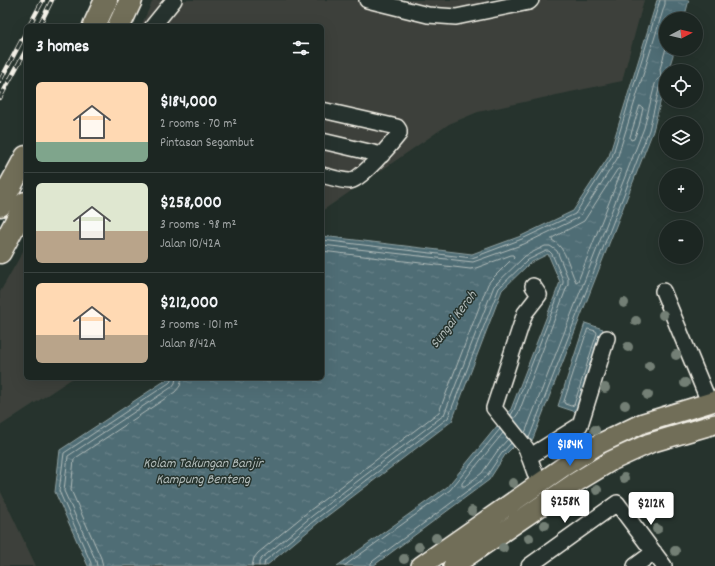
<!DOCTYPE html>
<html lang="en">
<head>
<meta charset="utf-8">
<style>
	body { margin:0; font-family:Dekko,sans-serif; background:#252e2a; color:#f1f3f6; height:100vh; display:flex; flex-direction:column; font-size:15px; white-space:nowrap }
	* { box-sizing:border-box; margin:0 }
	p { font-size:13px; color:#a0a5a5 }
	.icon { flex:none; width:22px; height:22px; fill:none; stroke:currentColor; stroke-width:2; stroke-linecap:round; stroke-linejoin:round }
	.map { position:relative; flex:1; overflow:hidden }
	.sheet { position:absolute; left:24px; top:24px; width:300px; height:356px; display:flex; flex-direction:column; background:#1c2622; border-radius:6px; box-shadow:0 4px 16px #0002,0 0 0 1px #3a4340 }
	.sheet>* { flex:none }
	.needle { width:26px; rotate:83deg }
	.buttons { position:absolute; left:659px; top:12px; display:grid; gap:8px }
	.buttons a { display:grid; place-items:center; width:44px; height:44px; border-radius:50%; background:#1c2622; box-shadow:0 4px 16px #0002,0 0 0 1px #3a4340; font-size:20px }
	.price { position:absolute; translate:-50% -34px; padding:0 9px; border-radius:4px; background:#fff; color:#222; font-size:13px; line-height:26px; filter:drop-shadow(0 1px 2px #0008) }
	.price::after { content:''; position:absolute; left:50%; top:24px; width:12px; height:9px; margin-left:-6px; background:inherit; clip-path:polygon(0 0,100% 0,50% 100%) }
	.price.on { background:#1a73e8; color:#fff }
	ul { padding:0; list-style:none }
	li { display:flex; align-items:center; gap:12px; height:100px; padding:0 12px }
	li+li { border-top:1px solid #3a4340 }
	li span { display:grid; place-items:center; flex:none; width:112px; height:80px; border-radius:6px; color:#555 }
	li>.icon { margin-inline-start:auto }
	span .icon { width:48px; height:48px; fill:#fffc; stroke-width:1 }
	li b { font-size:17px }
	h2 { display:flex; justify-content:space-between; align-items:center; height:48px; padding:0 12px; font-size:17px }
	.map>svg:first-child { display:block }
</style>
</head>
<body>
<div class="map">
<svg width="715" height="566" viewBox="0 0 715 566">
	<defs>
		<pattern id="water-ripples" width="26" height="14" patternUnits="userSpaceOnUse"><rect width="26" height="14" fill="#4f6d75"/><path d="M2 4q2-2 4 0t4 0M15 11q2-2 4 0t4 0" fill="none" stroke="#698289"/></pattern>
	</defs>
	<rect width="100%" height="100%" fill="#26332d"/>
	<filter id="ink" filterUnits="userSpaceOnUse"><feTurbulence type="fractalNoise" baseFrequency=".025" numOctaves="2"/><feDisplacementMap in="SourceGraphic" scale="8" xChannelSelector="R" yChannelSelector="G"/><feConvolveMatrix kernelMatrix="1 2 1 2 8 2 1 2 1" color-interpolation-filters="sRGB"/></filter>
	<g filter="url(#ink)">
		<path fill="#3c413b" d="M153,0H644L622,81L478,112L449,124L322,211V26H141Z
			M26,246V378H73L0,426V292Z
			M0,490L36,566H0Z"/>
		<path fill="url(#water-ripples)" stroke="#91a2a3" d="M657,0H689L684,19H666V49H675L668,71H666V79L653,131L532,441L515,445L505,455L489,480L373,566H337L447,487L511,409L560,282L548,254L530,263L502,290L452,421L318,523L266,566H88L55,492L60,450L169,378H322V236L472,254L521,236L573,211L609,156Z
			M585,323L603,329L576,412L558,406Z"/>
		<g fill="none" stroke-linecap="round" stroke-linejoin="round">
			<path stroke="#b2bcba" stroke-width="1" d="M640,106L642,107L643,108L639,126L634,139L631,140L630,138Z
				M619,169L621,170V172L578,281L576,282C569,269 567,248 552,240V238L584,221L617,170Z
				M322,240L472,258L522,239L575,214L612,157L660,0
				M322,245L473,262L524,244L578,218L581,215L617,159L665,4V0
				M588,329L596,331L597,333L574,405L571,406L565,404L564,402Z
				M503,433L462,483V486H465L482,473L498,450L508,439
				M525,433L644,128L655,84L657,80L661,77L660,69L666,48
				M529,438L649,130L660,85L663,82H666
				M91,566V563L59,491L64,453L169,383L171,381V378
				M97,566L96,561L64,491L68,456L172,387L175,383L176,378
				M103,566L101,558L71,490L74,459L175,392L180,386L182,378
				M252,566L254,558L258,553L309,511L439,412L488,284L491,280L514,257L513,255H511L476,268L470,269L322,251
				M259,566V562L262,558L312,516L444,415L494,286L525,256L545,246H550L553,248L557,251L568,278V284L519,412L514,419
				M264,566L265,561L315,520L448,418L499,288L528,260L546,251H549L552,254L563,280V283L514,410L511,415
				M344,566L450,490L500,429
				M371,566V563L373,561L486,477L502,453L511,443"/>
			<defs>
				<path id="minor" d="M367,0L428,15L456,17L529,2L531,0
					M153,26L174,0
					M322,110L397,127L399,130V134C392,143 360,181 350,181C342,181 330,177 322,175
					M322,141L382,155
					M533,286L539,295L525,313L494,408L526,448L539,484
					M663,291L709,402
					M529,457L580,425L607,338
					M529,566L617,503L664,566
					M635,566L654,552"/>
				<path id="major" d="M421,566L563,467L599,444L643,423L715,401
					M453,566L573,484L611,461L650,443L715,424"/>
				<path id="highway" d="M94,26L106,0
					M119,26L131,0
					M0,205L26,157
					M0,252L26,203"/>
			</defs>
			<use href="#minor" stroke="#f4f1e8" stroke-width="18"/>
			<use href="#major" stroke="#f4f1e8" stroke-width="22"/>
			<use href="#highway" stroke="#f4f1e8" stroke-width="25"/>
			<use href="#minor" stroke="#26332d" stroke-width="15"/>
			<use href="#major" stroke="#716e59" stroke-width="19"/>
			<use href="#highway" stroke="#716e59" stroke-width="22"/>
			<defs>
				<path id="rail" d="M29,26L43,0
					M39,26L52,0
					M0,81L26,32
					M0,98L26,50"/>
			</defs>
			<use href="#rail" stroke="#f4f1e8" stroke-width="4.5"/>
			<use href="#rail" stroke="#26332d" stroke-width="3" stroke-dasharray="9" stroke-linecap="butt"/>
		</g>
		<g fill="#737f74">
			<circle cx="624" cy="303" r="5"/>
			<circle cx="663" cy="315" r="5"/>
			<circle cx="636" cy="321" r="5"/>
			<circle cx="628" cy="347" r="5"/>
			<circle cx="676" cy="355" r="5"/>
			<circle cx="649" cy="366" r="5"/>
			<circle cx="685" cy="383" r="5"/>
			<circle cx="605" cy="388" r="5"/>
			<circle cx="648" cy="395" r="5"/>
			<circle cx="625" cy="405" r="5"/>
			<circle cx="595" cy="430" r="5"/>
			<circle cx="553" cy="454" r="5"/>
			<circle cx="624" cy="478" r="5"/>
			<circle cx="513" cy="483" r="5"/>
			<circle cx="597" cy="490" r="5"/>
			<circle cx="566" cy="507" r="5"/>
			<circle cx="472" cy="511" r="5"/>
			<circle cx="545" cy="525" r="5"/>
			<circle cx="657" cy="529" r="5"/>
			<circle cx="436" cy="538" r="5"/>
			<circle cx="529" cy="538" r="5"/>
			<circle cx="419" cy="547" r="5"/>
			<circle cx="503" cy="548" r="5"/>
			<circle cx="675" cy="551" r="5"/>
			<circle cx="404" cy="559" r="5"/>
		</g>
	</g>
	<g text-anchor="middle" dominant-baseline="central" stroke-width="3" stroke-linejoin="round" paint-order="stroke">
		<g font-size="14" font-style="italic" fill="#b2bcba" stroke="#26332d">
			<text transform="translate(454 320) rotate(-53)">Sungai Keroh</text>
			<text x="203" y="464">Kolam Takungan Banjir<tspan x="203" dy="16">Kampung Benteng</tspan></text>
		</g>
	</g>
</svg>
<div class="buttons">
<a><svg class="needle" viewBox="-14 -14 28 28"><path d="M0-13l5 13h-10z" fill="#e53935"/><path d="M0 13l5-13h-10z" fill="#a0a5a5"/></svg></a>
<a><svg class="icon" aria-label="locate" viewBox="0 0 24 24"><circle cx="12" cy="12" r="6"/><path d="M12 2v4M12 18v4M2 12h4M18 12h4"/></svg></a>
<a><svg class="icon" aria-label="layers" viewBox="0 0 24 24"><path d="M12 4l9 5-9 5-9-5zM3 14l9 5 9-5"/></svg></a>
<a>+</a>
<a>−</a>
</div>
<b class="price on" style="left:570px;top:467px">$184K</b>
<b class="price" style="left:565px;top:524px">$258K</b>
<b class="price" style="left:651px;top:526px">$212K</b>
<section class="sheet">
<h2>3 homes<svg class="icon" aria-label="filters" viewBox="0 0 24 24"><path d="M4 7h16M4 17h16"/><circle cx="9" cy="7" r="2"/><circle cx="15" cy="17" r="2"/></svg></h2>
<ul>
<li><span style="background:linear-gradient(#ffd9b3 75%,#7fa58c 0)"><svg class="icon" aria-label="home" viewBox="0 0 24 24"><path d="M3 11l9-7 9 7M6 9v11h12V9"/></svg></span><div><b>$184,000</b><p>2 rooms · 70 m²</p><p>Pintasan Segambut</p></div></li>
<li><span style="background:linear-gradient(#dfe7d0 60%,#b9a48a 0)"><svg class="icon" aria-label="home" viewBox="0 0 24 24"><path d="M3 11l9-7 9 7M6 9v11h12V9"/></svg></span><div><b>$258,000</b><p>3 rooms · 98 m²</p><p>Jalan 10/42A</p></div></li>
<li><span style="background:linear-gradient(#ffd9b3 65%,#b9a48a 0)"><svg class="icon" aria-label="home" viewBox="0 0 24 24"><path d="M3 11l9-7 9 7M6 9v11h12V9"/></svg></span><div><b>$212,000</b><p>3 rooms · 101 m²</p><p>Jalan 8/42A</p></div></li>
</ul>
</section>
</div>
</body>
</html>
